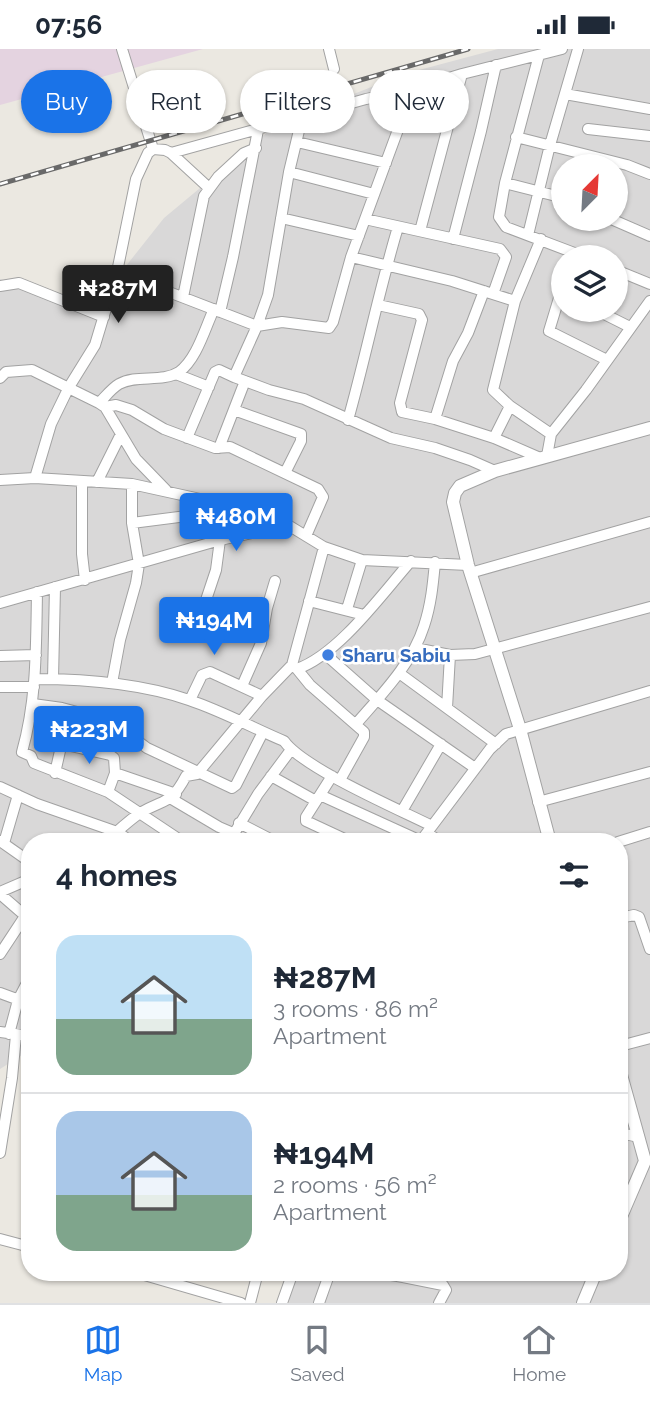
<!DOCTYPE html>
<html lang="en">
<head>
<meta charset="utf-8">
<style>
	body { margin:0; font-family:Raleway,sans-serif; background:#f2f2f3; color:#1f2937; height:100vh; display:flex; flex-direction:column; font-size:26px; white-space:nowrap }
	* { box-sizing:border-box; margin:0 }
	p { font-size:23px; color:#747a83 }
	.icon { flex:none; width:38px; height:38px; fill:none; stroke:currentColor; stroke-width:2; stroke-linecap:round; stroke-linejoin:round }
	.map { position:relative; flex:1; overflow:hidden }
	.panel { position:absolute; left:21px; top:784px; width:607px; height:448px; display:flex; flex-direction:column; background:#fff; border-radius:28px; box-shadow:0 2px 5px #0004 }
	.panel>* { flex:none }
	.banner { position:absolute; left:21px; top:21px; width:609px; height:63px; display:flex; gap:14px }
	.needle { width:46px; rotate:24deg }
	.buttons { position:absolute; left:551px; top:105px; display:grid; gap:14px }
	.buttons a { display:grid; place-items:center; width:77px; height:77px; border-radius:50%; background:#fff; box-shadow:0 2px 5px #0004; font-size:35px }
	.price { position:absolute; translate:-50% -60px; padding:0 16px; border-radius:7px; background:#1a73e8; color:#fff; font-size:23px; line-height:46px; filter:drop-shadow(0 2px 4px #0008) }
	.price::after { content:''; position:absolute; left:50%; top:42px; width:21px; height:16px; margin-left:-10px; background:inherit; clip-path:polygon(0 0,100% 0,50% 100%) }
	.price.active { background:#222; color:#fff }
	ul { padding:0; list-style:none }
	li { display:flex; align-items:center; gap:21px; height:175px; padding:0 35px }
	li+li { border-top:2px solid #e0e1e3 }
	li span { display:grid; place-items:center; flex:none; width:196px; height:140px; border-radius:21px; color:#555 }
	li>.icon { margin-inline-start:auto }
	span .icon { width:84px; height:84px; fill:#fffc; stroke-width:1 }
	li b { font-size:30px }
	h2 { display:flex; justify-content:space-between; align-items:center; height:84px; padding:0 35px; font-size:30px }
	.tag { padding:0 24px; border-radius:32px; background:#fff; box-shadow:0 2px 5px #0004; font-size:24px; line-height:63px }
	.tag.active { background:#1a73e8; color:#fff }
	.status { display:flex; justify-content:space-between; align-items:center; height:49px; padding:0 35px; background:#fff; direction:ltr }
	.status svg { height:19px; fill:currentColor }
	.tabs { display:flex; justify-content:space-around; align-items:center; height:98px; border-top:2px solid #e0e1e3; background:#fff; font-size:19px; color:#747a83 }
	.tabs a { display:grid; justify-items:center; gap:4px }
	.tabs .active { color:#1a73e8 }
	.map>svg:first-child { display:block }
</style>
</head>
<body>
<div class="status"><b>07:56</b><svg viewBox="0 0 49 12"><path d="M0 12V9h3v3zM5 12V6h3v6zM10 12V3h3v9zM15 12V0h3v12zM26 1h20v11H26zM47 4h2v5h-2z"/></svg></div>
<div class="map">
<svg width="650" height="1254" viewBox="0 0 650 1254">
	<rect width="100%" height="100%" fill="#ebe8e1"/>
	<path fill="#d9d8d8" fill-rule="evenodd" d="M498,0H650V1254H289L292,1223H620V793H30V1001L0,1020V230L58,247L94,245L122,222L164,169L276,76L404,25ZM564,117H616V170H564ZM564,208H616V261H564Z"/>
	<path fill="#e4d3e0" d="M0,0H203L0,56Z"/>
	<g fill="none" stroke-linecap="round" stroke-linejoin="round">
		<defs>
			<path id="minor" d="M122,0L153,100
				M329,0L334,20
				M539,6L505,134L499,168L506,178L585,208
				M565,45L650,60
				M302,69L289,123L268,246L257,277L234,328L269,341L304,350L391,389L435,399L470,411L495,422
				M588,80L650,87
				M516,88L627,116L650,125
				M297,93L386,114
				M153,100L165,101L171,104L209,139
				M171,104L366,50L413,40L462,25L562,0
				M289,123L374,145
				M505,134L564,149
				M281,169L359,187
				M365,170L500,200L506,208L493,245
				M611,170L650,187
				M420,182L462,25
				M528,186L550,96L578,0
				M453,190L481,82L496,16
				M541,190L515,252L493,341L510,357L551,385
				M351,208L413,40
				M616,221L650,235
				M117,223L257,277L282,273L329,279L333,273L351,208L452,232L515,252
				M0,237L19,234L104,268
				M564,247L559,249L549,282L607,311
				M183,248L204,147L218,128L244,104L256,99
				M378,256L419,265L422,271L400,354L402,363L435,370L494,389L538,408
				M596,261L630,278
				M220,263L233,208L258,81
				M176,325L209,338
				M0,329L6,323L32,321L99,354L105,358L136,410L166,441
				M99,354C105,348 112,339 119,335C137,325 162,334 179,323C197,310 205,279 214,260
				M105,358L116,356L132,361L164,380L215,399L230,398L318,440L323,448L306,487
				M234,361L301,385V392L285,424
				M435,370L453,312L468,284L484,242
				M348,371C366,307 379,241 398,178
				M187,389L215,323L219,321L234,328
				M494,389L510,357
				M219,399L245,332
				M547,407L551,385L586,341L650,252
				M35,429L51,375L69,338L95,296L117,223L136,130L148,104L153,100
				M0,431L35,429L132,435L272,466L288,476
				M82,432V505L85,531
				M97,433L121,385
				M132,474L210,464
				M324,498L292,616L297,620C339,605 381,546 411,512
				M470,524L650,473
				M37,543C36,597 37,650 22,703L31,707L34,714L108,743L183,793
				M309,552L364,566
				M0,554L220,491L288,476L324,498L362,511L468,516
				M204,557L216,521L220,491L206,453
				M347,560L362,511
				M415,599L450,606L475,605L650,558
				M325,605L377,651L475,719
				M0,607L36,606
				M297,620L310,636L364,683V688L340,731
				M399,624L496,695
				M35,630C86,630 140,634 189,651C222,662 253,679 284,692C303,719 398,760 432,777
				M53,630L55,538
				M112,634L120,591L136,534L139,515L132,474V435
				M242,637L261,594L267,559L275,532
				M0,638H34
				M190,651L202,626L210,623L262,647
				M33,655L62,659L111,672L147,699L232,739L236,736L263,683
				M447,659L450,606
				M356,675C381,646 412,615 424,577C431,556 433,535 435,513
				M62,695L110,706L114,709L115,724L108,743
				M85,700L93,667
				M55,724L69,662
				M115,724L176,745
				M271,727L316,752
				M332,727L306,768V772L351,793
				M0,738L37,755L117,783L132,793
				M320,746L421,792
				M170,749L219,778L233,784
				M538,753L650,723
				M402,762L441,695
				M239,774L276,793
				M427,784L441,793
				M0,792L30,813
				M105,793C117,783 128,772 140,764C165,749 170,757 186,727L197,725L262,647L292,616
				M229,793L258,745L290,702
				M420,793L490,700L506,685L650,642
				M618,793L650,783
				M4,794L18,746
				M0,843L30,830
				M0,845L30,871
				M620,869L634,866L639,868L650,900
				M0,905L25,867
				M0,944L30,955
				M0,983L30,987
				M9,985L18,951L30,928
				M620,997L650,989
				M620,1084L639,1088
				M0,1104L12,1029L16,986
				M0,1190L30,1198
				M134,1223L241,1254
				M374,1223L403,1228V1223
				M403,1228L443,1236L446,1241L439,1254
				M250,1254L258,1223
				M282,1254L293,1223
				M319,1254L330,1223"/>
			<path id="tertiary" d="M550,793L520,680L468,516L453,453L455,444L460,437L495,422L650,379
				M620,1022L645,1112L620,1170
				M583,1254L596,1223"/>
		</defs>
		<use href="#minor" stroke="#a2a2a2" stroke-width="12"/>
		<use href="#tertiary" stroke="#a2a2a2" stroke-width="14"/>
		<use href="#minor" stroke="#fff" stroke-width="10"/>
		<use href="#tertiary" stroke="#fff" stroke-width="12"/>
		<defs>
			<path id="rail" d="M0,135L468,0"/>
		</defs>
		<use href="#rail" stroke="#696969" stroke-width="5"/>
		<use href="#rail" stroke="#fff" stroke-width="2.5" stroke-dasharray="8" stroke-linecap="butt"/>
	</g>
	<circle fill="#3f7fe0" stroke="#fff" stroke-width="2.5" cx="328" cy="606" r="7"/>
	<g text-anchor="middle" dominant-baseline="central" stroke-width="5" stroke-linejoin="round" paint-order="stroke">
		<g font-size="19" font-weight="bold" fill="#366cbe" stroke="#fff" text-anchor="start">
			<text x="342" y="606">Sharu Sabiu</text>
		</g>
	</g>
</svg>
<div class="buttons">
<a><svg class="needle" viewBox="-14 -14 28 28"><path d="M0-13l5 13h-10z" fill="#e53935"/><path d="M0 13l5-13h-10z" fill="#747a83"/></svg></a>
<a><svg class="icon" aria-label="layers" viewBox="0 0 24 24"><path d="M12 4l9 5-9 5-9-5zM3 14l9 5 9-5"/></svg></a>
</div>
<b class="price active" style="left:118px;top:276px">₦287M</b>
<b class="price" style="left:236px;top:504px">₦480M</b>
<b class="price" style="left:214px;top:608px">₦194M</b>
<b class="price" style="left:89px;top:717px">₦223M</b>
<div class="banner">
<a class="tag active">Buy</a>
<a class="tag">Rent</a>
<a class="tag">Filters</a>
<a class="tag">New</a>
</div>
<section class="panel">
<h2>4 homes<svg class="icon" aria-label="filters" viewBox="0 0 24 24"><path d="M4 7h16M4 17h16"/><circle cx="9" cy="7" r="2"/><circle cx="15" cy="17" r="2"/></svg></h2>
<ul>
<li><span style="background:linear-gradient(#bfe0f5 60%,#7fa58c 0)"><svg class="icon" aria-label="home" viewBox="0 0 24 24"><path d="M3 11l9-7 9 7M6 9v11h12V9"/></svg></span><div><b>₦287M</b><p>3 rooms · 86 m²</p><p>Apartment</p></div></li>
<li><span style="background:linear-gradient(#a9c7e8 60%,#7fa58c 0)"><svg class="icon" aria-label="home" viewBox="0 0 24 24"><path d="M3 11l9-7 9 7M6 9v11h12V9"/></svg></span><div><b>₦194M</b><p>2 rooms · 56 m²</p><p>Apartment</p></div></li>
</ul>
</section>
</div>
<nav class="tabs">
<a class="active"><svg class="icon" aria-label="map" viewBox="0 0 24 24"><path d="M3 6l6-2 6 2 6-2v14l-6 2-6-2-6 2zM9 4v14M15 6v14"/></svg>Map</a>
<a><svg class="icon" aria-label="saved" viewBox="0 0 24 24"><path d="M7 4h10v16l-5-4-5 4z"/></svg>Saved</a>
<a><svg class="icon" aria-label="home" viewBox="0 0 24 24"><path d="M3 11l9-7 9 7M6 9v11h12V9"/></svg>Home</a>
</nav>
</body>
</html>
